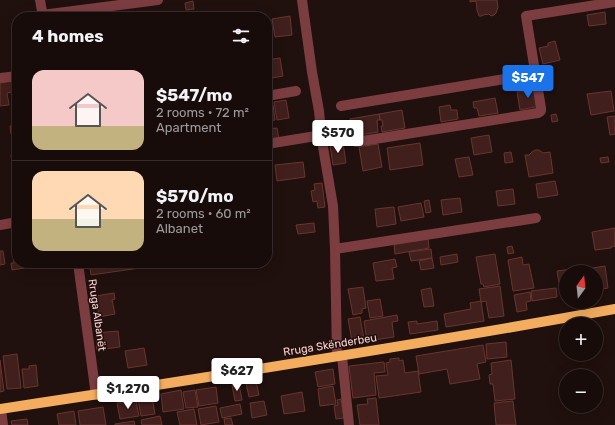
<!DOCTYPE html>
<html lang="en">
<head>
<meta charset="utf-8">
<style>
	body { margin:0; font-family:Rubik,sans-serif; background:#211513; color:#f1f3f6; height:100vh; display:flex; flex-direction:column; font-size:15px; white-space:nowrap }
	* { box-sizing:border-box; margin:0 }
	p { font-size:13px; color:#9f9b9c }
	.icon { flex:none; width:22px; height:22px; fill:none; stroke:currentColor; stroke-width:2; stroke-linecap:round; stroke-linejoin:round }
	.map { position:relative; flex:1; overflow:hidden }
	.details { position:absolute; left:12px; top:12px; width:260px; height:256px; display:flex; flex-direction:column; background:#180c0a; border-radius:16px; box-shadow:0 4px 16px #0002,0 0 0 1px #362c2b }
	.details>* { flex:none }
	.needle { width:26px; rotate:15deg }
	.controls { position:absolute; left:559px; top:265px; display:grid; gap:8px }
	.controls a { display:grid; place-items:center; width:44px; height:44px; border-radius:50%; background:#180c0a; box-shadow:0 4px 16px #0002,0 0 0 1px #362c2b; font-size:20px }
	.price { position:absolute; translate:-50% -34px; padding:0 9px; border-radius:4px; background:#fff; color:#222; font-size:13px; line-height:26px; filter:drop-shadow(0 1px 2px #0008) }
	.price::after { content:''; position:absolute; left:50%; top:24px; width:12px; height:9px; margin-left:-6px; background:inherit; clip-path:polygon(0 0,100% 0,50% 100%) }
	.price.current { background:#1a73e8; color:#fff }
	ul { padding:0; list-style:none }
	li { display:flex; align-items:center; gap:12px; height:100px; padding:0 20px }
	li+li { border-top:1px solid #362c2b }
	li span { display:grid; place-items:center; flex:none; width:112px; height:80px; border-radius:12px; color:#555 }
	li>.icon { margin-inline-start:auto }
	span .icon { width:48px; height:48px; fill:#fffc; stroke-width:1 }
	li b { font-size:17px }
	h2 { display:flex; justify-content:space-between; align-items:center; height:48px; padding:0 20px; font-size:17px }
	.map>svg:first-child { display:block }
</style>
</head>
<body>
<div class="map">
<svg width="615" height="425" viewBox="0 0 615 425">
	<rect width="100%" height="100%" fill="#20100e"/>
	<path fill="#401f1c" stroke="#6a352f" d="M470,0H497L498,7L496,13L494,15L491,16L489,14L483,15L482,16H479L477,10L476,1L470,2Z
		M193,1L194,9L186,10L185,3Z
		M605,12L606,24L589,26L587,15Z
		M290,16L292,35L275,37L272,19Z
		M267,20H269L272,37L267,38Z
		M555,41L560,60L543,64L539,48L548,46V43Z
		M280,58L283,76L267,79V60Z
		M11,81L13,92L7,93L9,105L0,106V83Z
		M537,89L540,106L520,110L517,92Z
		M611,91L614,111L591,115L587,94Z
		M495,98L498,113L479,116L477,108H474L473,102Z
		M286,100L289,118L277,120L274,102Z
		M273,105L275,120L267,121V106Z
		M450,105L451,110H457L458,119L441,122L439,107Z
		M402,110L405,128L382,132L381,126H383L382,120H380L379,114Z
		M379,114L380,120H377L378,132L353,136L350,119Z
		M556,114L558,121L552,122L551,115Z
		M615,116V134L610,135L607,117Z
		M17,125V133L11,134L10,126Z
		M277,128L279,139L270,140L268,129Z
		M489,135L492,152L474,155L471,138Z
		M343,143L346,163L333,165L330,145Z
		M420,143L423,165L390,170L387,148Z
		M378,144L382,167L363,171L359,147Z
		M535,150H539L543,153L550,152L553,173L529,177L525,155H529L532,152Z
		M511,152L513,162L505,163L504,153Z
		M17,154V176H14L11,155Z
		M469,157L473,175L459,177L455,159Z
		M608,157L609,162L601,163L600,158Z
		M303,162L305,177L277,181L275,165Z
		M555,181L558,195L538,198L536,184Z
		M322,183L325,207L318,208L317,201L313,202L311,191L315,190L314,184Z
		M513,189L515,204L498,206L496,191Z
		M460,198L462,212L443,215L441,200Z
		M429,200L431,212L426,213L424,201Z
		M421,203L424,217L401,221L398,207Z
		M394,207L396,224L377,227L375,209Z
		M314,223L315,232L298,234L296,225Z
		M615,228V246L611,247V248L595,250L592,232Z
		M428,238L429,248L395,254L394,244Z
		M512,246L514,253L508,254L507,247Z
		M431,249L432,258L411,261L409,252Z
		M0,251H3L5,264L0,265Z
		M13,251H17V263H30L31,267L12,270L11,263H14Z
		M457,254L458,262L441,265L440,257Z
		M495,254L500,284L484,287L483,284H481L476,257Z
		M522,257L523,265L529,264L534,288L513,291L508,260Z
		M432,258L434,268L421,270L419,261Z
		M395,259L397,267L392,268L394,279L376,281L373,263Z
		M89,263H139L140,268L91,275Z
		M605,266L608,288L596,290V272H566V294L561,295L557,271L573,269L574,271Z
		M500,286L504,316L489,318L486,301L481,302L479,289Z
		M363,287L366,308L362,309V313L353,315L348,289Z
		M431,288L434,306L424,307L421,290Z
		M556,288L557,297L532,301L531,291Z
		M530,292L531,301L526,302L527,310L517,312L514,295Z
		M114,293L115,299L112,300L115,314L99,317L96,296Z
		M380,299L383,316L370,318L367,301Z
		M481,301L484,321L446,327L444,314L471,309L470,303Z
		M397,315L398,321L392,322L394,337L367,341L364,321Z
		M360,317L364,339L352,341L348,319Z
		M417,321V324L437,321L438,330L410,334L408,322Z
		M118,331L120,347L97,350L96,333Z
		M506,342L507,357L487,359L486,344Z
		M483,345L486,362L477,364L480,379L450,384L447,369L419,374L416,356Z
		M144,348L147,365L128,368L125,351Z
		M17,354L21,388L7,389L3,356Z
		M399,358V361L403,360L405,373L418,371L421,392L379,398L376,376L388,375L386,363L390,362V359Z
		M0,360L4,391L0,392Z
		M511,360L515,399L495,401L493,384H490L489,375L492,374L491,363Z
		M384,362L385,372L374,373L376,395L353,398L349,366Z
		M36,365L38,386L24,388L22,369H29V366Z
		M333,369L335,384L318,387L315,372Z
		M256,381L259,395L249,397L246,383Z
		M239,384L242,400L235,401L232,385Z
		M333,386L336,404L320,406L318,389Z
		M216,387L218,403L199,406L196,390Z
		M181,390L184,409L163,412L161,394Z
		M195,390L198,407L186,408L183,392Z
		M302,392L305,411L284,414L281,396Z
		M152,397L155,414L141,416L138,399Z
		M376,398L379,425H360L357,405L368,404L367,399Z
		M341,399L344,418L336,419L334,406L338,405L337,400Z
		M136,401L139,416L120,419L117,403Z
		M264,401L267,415L252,418L250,403Z
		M513,401L516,425H496L494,403Z
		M240,404L242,414L222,418L220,408Z
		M216,406L219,422L201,425L198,409Z
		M103,407L106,425H80L78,411Z
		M194,409L197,425H180L177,412Z
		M74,411L76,425H59L57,414Z
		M160,416L162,425H142L141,420Z
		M231,418L233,425H225L224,419Z
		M27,419L28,425H12L11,421Z
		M134,421L135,425H115V424Z"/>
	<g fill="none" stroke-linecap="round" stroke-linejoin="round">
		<path stroke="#7c3d41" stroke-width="10" d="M40,0L43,17
			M302,0L312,72L319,111L322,141L333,206L335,249
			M42,15L158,0
			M0,78L17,76
			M267,96L296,91
			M341,106L535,74
			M356,142L538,113L541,111V108L526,16L615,2
			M267,144L322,135
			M0,225L17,222
			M78,263L96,395
			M337,356L335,249L536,218
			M342,356L349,425
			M1,409L3,425"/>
		<path stroke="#f4ad5f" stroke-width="10" d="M0,409C205,378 411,346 615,309"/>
	</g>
	<g text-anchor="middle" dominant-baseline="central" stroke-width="3" stroke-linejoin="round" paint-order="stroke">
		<g font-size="11" fill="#fcd1d1" stroke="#20100e">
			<text transform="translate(97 315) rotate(82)">Rruga Albanët</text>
			<text transform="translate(330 345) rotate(-9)">Rruga Skënderbeu</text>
		</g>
	</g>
</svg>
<div class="controls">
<a><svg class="needle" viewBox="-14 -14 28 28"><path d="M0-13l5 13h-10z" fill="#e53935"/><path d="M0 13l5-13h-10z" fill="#9f9b9c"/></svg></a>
<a>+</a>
<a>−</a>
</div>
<b class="price current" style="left:528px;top:99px">$547</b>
<b class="price" style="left:338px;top:154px">$570</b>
<b class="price" style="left:237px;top:392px">$627</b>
<b class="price" style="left:128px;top:410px">$1,270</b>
<section class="details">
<h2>4 homes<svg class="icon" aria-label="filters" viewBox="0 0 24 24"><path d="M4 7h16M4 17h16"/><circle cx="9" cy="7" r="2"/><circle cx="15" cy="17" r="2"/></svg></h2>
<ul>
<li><span style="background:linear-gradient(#f6c9c9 70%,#c2b280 0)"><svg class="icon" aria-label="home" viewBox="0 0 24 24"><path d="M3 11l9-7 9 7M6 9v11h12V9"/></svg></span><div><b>$547/mo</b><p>2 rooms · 72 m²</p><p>Apartment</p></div></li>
<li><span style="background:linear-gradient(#ffd9b3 60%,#c2b280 0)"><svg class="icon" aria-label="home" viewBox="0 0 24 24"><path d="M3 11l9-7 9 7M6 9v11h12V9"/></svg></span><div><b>$570/mo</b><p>2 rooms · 60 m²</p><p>Albanet</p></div></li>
</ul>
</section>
</div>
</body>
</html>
